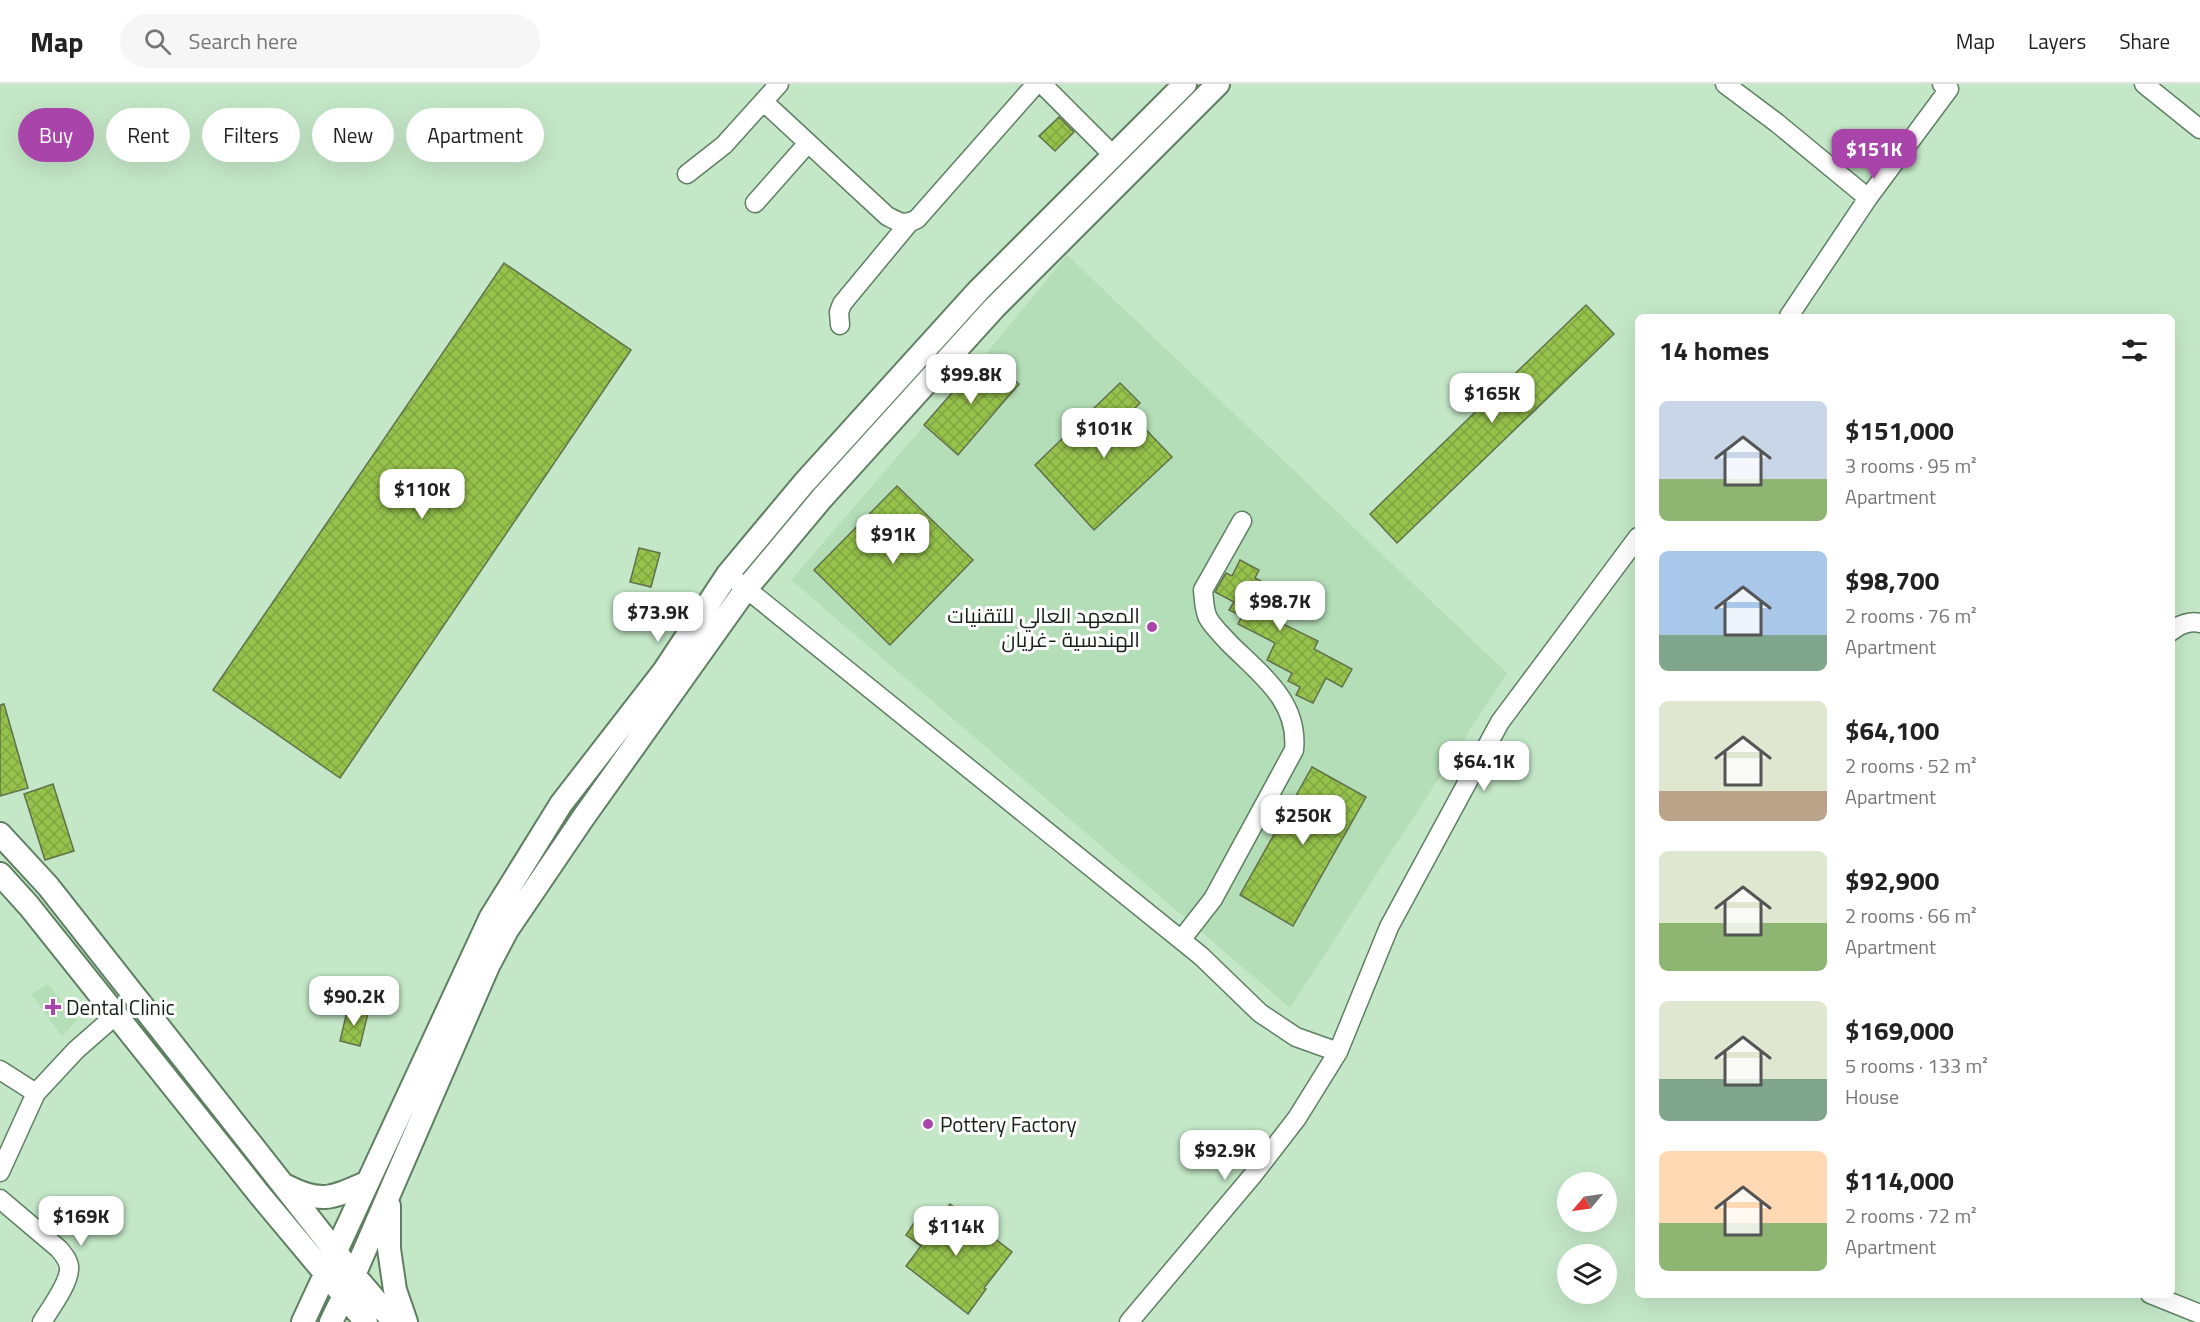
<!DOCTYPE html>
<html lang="en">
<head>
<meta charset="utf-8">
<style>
	body { margin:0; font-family:"Titillium Web",Cairo,sans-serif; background:#f6f6f6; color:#222; height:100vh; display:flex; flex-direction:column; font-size:22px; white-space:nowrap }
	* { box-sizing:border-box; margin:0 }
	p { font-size:20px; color:#767676 }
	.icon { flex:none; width:33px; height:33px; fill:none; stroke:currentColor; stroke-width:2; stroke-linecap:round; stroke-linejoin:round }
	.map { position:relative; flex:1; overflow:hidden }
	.side { position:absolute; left:1635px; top:230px; width:540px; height:984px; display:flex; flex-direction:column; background:#fff; border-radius:9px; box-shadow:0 6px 24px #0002 }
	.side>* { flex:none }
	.banner { position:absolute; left:18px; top:24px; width:570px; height:54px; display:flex; gap:12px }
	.needle { width:39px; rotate:241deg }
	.controls { position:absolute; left:1557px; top:1088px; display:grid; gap:12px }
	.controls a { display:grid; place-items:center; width:60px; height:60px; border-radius:50%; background:#fff; box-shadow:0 6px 24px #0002; font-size:30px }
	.price { position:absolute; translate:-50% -51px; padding:0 14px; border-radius:12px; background:#fff; color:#222; font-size:20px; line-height:39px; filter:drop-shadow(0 2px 3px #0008) }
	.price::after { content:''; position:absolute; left:50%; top:36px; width:18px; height:14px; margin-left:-9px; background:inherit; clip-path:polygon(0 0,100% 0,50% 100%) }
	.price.selected { background:#a945aa; color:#fff }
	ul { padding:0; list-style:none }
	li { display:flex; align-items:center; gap:18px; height:150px; padding:0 24px }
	li span { display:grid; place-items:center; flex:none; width:168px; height:120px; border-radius:9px; color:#555 }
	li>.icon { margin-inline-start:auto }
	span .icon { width:72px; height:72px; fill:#fffc; stroke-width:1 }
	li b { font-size:26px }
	h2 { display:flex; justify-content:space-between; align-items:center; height:72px; padding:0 24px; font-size:26px }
	.tag { padding:0 21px; border-radius:27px; background:#fff; box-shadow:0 6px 24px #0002; font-size:21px; line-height:54px }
	.tag.selected { background:#a945aa; color:#fff }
	header { display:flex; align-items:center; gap:36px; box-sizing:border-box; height:84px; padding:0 30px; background:#fff; border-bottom:2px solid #e0e0e0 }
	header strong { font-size:28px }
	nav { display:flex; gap:33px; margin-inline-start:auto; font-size:21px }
	.search { width:420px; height:54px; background:#f6f6f6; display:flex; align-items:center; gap:15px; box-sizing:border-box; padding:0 21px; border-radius:33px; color:#767676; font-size:22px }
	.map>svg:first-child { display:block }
</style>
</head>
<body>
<header>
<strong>Map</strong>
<div class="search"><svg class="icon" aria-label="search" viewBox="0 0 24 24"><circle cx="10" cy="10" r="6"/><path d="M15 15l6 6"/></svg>Search here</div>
<nav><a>Map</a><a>Layers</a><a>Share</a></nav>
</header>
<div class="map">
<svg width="2200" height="1238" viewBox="0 0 2200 1238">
	<defs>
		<pattern id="building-cross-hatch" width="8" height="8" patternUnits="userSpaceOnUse" patternTransform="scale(1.5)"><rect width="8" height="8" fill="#96c24c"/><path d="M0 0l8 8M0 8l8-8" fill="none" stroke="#80a642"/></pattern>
	</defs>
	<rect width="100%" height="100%" fill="#c4e8c7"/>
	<path fill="#b4deb7" d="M1067,171L1507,589L1290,924L791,496L985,271Z
		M48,900L77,936L62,952L31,910Z"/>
	<path fill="url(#building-cross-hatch)" stroke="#61714c" stroke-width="1.5" d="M1059,33L1074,48L1055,67L1039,52Z
		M504,179L631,266L340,694L213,606Z
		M1586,221L1614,250L1397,459L1370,430Z
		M985,271L1019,300L958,371L924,341Z
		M1120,299L1140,319L1130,329L1172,373L1094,446L1035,381Z
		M897,402L973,476L890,561L814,486Z
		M639,464L660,469L651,503L630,498Z
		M1240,476L1259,486L1255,494L1293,514L1281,539L1318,557L1314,565L1352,585L1342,603L1326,594L1313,619L1296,611L1300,603L1288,597L1292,589L1267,576L1275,559L1238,540L1242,532L1229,526L1234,518L1215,508L1226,489L1232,492Z
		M4,620L28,704L0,712V621Z
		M1312,683L1366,713L1293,842L1240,811Z
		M53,700L74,767L45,776L24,710Z
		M348,923L368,929L360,962L340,957Z
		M950,1120L1012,1168L984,1204L986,1205L968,1230L906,1182L921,1162L906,1151L918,1133L933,1143Z"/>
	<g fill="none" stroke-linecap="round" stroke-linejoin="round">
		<defs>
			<path id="minor" d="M1042,0L1114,72
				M1725,0L1777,39L1868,114L1789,232
				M2144,0L2200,45
				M764,18L887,132C899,138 904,142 917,135L1036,0
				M687,90L724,61L779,0
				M1868,114L1949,5L1942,0
				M755,119L808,59
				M840,241L839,228L842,220L909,139
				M738,498L1201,872L1260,929L1296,953L1338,968
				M2172,547C2179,540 2191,537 2200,539
				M1181,856L1213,815L1294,666C1299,617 1260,590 1229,559C1222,551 1213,543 1208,534C1204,526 1204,515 1203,506L1242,437
				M0,986L36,1009
				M0,1088L36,1009L76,966L116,931
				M0,1115L59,1165C64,1171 70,1178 69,1186C68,1201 50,1225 42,1238
				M2150,1210L2200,1230
				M1129,1238L1253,1091L1297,1034L1338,968L1389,843L1500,638L1638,453"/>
			<path id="major" d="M0,750L48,802L354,1191L394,1238
				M0,790L29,822L259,1110L366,1238
				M286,1102C322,1120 331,1114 366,1099
				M389,1122V1165L395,1206L406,1238
				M303,1238L491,833L561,720L664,587L728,490L804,399L978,207L1185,0
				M331,1238L354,1191L488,882L507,846L583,734L746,505L822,414L994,224L1218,0"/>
		</defs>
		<use href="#minor" stroke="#5e7f61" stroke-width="21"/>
		<use href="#major" stroke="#5e7f61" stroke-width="26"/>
		<use href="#minor" stroke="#fff" stroke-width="18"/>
		<use href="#major" stroke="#fff" stroke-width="22"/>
	</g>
	<g fill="#a945aa" stroke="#fefefe" stroke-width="2">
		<circle cx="1152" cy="543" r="6"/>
		<path d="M50 914h6v6h6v6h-6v6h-6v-6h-6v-6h6z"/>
		<circle cx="928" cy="1040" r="6"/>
	</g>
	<g text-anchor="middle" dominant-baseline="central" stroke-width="6" stroke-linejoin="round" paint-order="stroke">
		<g font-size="21" fill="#152216" stroke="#fefefe" text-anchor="start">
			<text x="1140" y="531" text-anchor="end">المعهد العالي للتقنيات<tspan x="1140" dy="24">الهندسية -غريان</tspan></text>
			<text x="66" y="923">Dental Clinic</text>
			<text x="940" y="1040">Pottery Factory</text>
		</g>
	</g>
</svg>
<div class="controls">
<a><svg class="needle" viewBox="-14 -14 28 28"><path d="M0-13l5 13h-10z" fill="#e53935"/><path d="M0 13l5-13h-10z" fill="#767676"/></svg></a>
<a><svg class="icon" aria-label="layers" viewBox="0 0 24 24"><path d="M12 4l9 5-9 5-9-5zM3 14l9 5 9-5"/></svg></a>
</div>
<b class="price selected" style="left:1874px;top:96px">$151K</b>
<b class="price" style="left:971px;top:321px">$99.8K</b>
<b class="price" style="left:1492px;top:340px">$165K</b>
<b class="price" style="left:1104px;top:375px">$101K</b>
<b class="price" style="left:422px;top:436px">$110K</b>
<b class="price" style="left:893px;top:481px">$91K</b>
<b class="price" style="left:1280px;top:548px">$98.7K</b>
<b class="price" style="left:658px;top:559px">$73.9K</b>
<b class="price" style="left:1484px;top:708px">$64.1K</b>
<b class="price" style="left:1303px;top:762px">$250K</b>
<b class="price" style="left:354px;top:943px">$90.2K</b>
<b class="price" style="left:1225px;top:1097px">$92.9K</b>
<b class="price" style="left:81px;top:1163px">$169K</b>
<b class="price" style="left:956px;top:1173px">$114K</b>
<div class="banner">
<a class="tag selected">Buy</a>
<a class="tag">Rent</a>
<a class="tag">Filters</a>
<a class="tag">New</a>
<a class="tag">Apartment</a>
</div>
<section class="side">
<h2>14 homes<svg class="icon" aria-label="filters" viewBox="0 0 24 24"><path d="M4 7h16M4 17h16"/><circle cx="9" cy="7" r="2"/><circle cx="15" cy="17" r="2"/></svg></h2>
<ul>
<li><span style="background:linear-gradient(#c9d6e8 65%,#8fb573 0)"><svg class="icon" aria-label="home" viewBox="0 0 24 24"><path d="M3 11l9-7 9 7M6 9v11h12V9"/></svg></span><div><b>$151,000</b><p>3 rooms · 95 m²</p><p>Apartment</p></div></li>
<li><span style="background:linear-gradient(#a9c7e8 70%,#7fa58c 0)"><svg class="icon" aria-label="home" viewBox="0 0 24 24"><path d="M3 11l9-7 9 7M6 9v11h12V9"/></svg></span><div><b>$98,700</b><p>2 rooms · 76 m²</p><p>Apartment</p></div></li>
<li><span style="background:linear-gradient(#dfe7d0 75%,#b9a48a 0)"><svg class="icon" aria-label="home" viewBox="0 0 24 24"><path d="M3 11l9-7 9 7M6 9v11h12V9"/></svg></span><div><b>$64,100</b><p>2 rooms · 52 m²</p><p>Apartment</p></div></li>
<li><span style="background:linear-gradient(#dfe7d0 60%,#8fb573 0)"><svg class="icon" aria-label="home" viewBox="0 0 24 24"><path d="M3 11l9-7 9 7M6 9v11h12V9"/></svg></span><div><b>$92,900</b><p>2 rooms · 66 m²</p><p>Apartment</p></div></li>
<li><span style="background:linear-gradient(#dfe7d0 65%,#7fa58c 0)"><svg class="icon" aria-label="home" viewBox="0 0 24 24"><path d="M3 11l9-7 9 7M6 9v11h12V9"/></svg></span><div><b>$169,000</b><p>5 rooms · 133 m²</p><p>House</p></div></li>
<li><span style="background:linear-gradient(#ffd9b3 60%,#8fb573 0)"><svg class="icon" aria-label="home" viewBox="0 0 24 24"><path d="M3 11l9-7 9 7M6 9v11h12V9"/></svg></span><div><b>$114,000</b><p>2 rooms · 72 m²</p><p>Apartment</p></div></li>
</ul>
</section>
</div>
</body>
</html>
